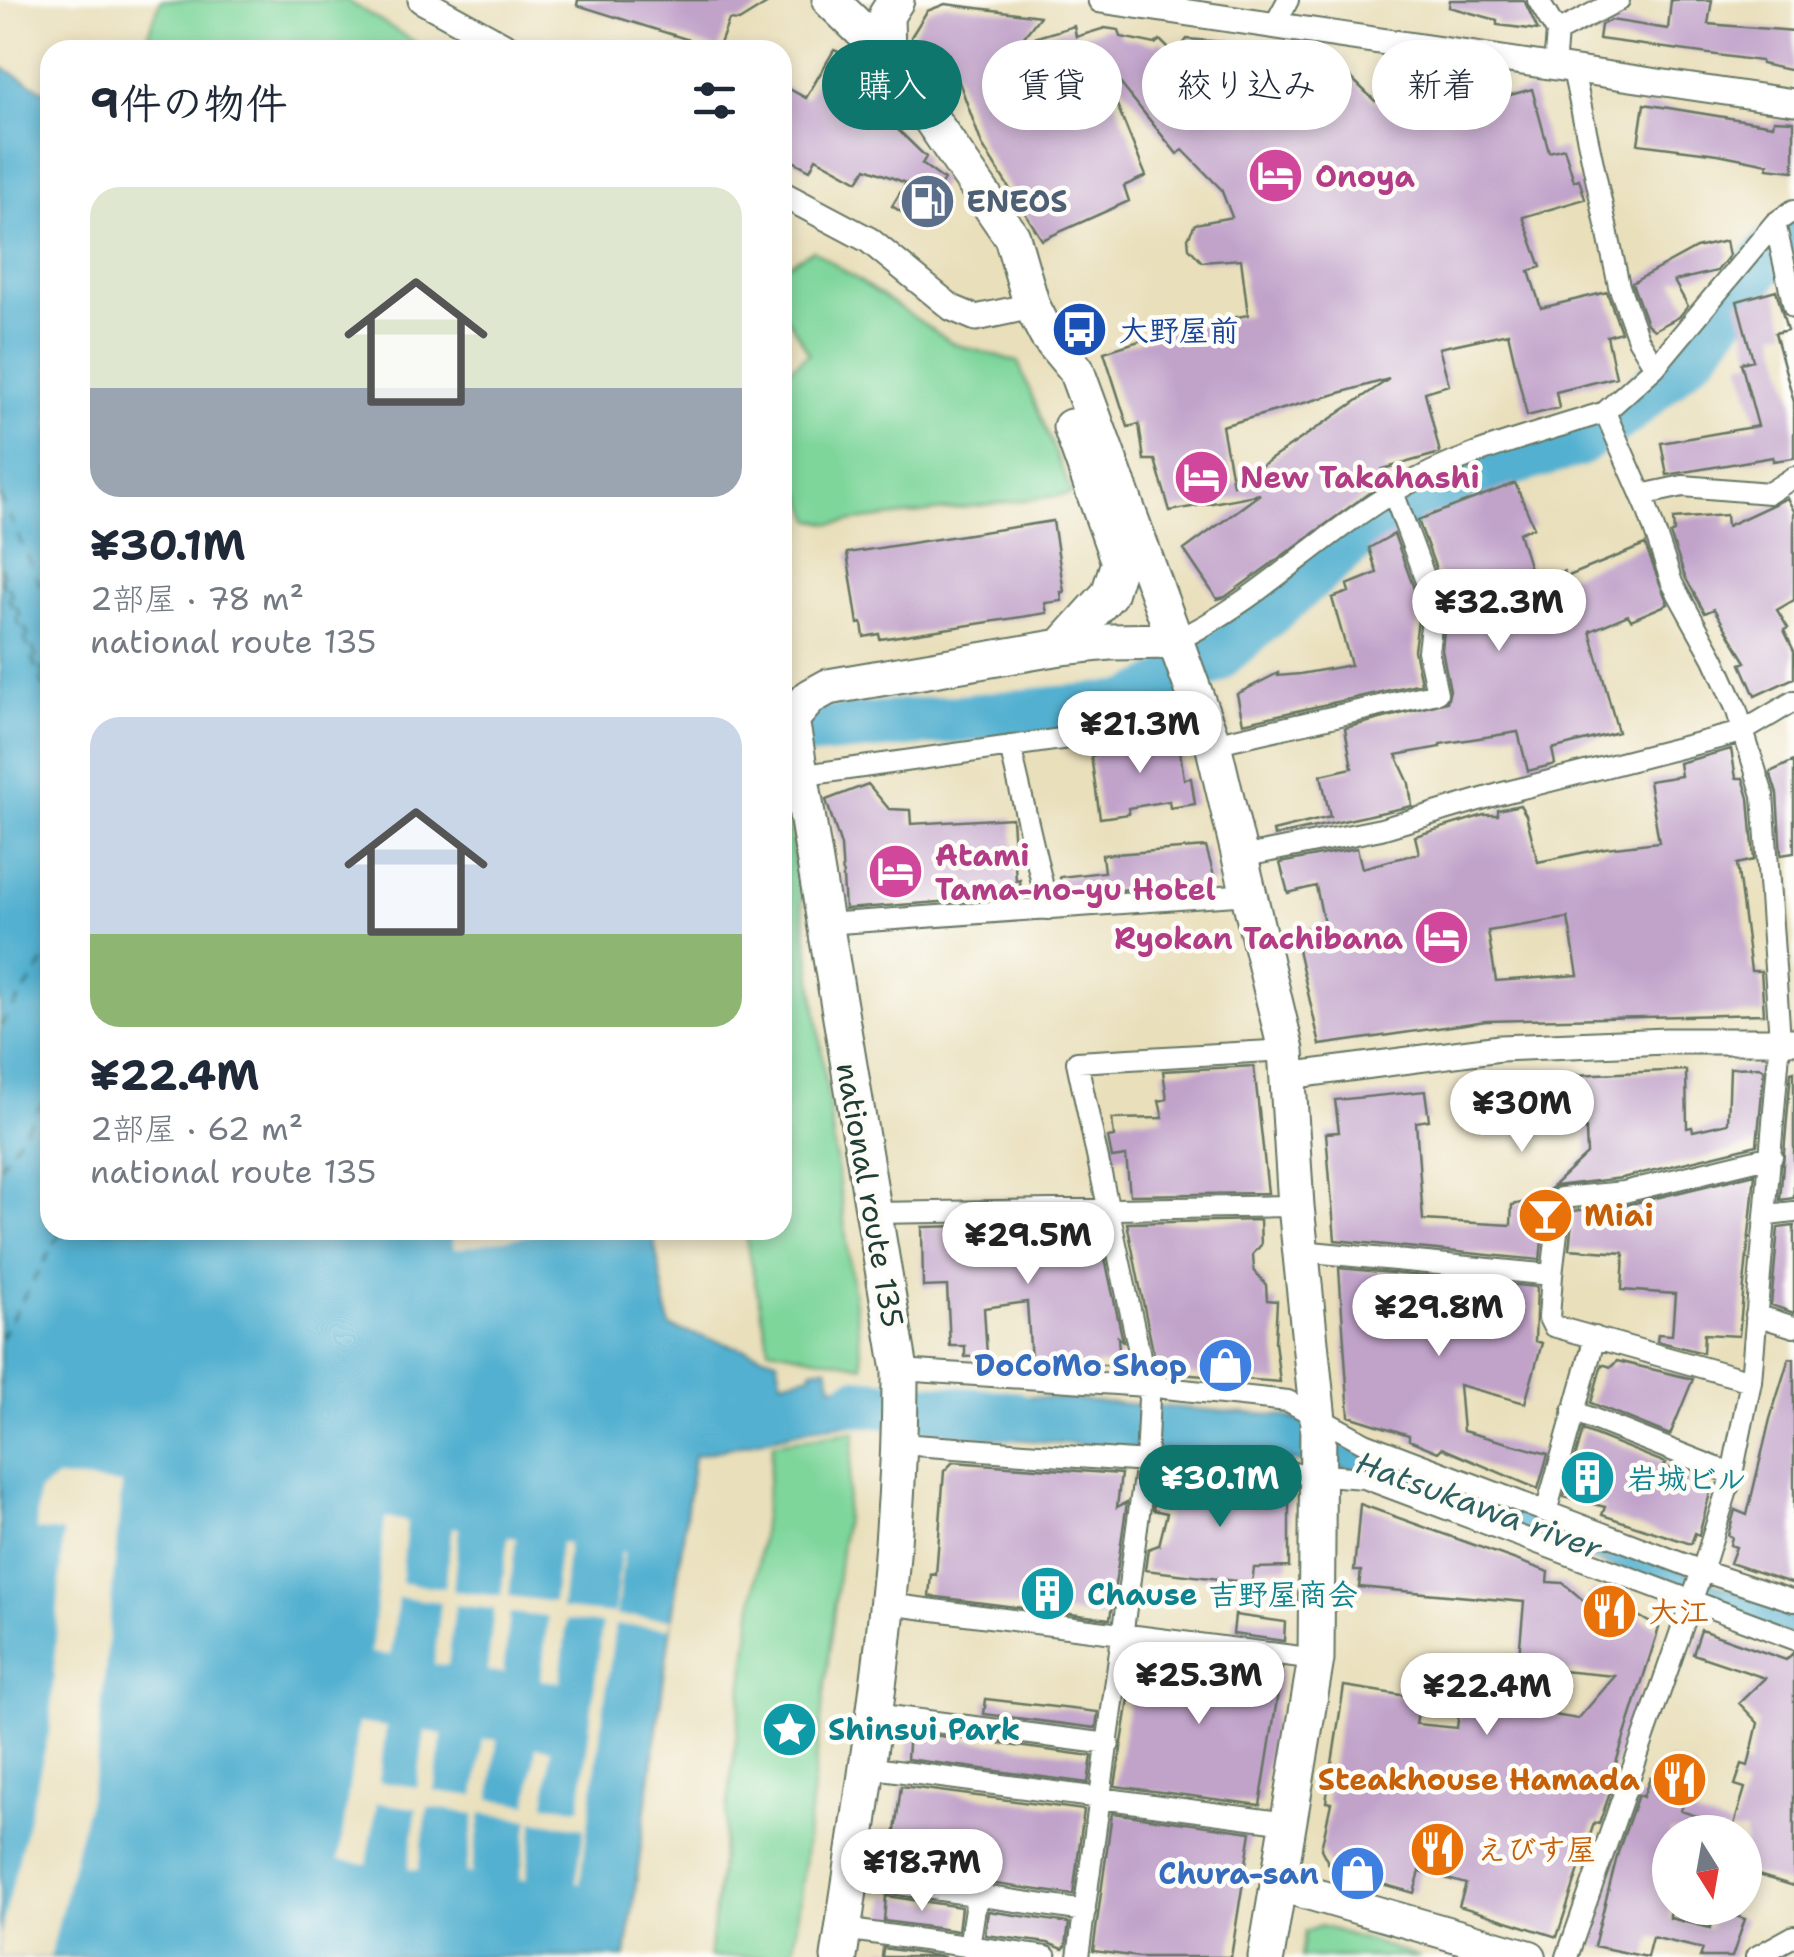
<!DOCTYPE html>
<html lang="ja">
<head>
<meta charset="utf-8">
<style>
	body { margin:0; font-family:"Shantell Sans","Klee One",sans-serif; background:#f6f6f7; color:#1f2937; height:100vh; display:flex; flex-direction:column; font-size:38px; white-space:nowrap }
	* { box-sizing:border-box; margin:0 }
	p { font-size:32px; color:#747a83 }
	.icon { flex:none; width:55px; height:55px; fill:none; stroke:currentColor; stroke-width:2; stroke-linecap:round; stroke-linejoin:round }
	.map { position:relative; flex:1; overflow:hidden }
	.details { position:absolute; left:40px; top:40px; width:752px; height:1200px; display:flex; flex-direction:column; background:#fff; border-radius:30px; box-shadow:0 5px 15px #0003 }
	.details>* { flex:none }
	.hud { position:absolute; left:822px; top:40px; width:820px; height:90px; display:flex; gap:20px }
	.needle { width:65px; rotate:169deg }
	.fabs { position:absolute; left:1652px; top:1815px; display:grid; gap:20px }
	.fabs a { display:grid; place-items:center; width:110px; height:110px; border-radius:50%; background:#fff; box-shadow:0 5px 15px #0003; font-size:50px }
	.price { position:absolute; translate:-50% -85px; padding:0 22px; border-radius:35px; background:#fff; color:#222; font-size:32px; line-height:65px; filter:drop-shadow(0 2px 5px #0008) }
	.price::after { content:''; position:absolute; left:50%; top:60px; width:30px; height:22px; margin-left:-15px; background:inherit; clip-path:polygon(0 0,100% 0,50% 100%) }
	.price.selected { background:#0f766e; color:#fff }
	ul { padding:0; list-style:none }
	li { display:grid; align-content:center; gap:20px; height:530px; padding:0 50px }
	li span { display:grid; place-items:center; height:310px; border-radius:30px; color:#555 }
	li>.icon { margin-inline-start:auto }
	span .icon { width:180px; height:180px; fill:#fffc; stroke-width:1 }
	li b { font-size:42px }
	h2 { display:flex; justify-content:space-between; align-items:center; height:120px; padding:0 50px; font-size:42px }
	.pill { padding:0 35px; border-radius:45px; background:#fff; box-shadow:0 5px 15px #0003; font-size:35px; line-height:90px }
	.pill.selected { background:#0f766e; color:#fff }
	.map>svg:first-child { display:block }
</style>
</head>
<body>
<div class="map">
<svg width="1794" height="1957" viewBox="0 0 1794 1957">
	<rect width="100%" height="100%" fill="#fdfcf7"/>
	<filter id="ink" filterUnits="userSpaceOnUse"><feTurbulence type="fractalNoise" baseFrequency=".01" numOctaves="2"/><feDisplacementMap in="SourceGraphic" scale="20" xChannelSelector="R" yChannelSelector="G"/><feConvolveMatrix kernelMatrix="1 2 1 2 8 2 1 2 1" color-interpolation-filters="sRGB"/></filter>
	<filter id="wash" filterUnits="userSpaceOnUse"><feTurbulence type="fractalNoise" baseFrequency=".0048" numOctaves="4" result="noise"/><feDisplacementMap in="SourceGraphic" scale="40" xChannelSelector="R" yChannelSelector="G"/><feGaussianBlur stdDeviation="2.25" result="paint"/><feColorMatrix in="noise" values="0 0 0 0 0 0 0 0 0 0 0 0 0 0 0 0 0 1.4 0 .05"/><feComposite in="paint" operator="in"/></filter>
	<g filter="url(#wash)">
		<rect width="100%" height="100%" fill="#e9dfbb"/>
		<path fill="#7ed69b" stroke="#4e8a68" stroke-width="2.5" d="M161,0H346L428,50H142Z
			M813,250L954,344L1018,362L1072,494L832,524L812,520L783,448V374L809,353L783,311L782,268Z
			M783,789L805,924L863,1366L769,1348L744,1230H782Z
			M855,1432L793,1957H709L773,1443Z
			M1321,1926L1420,1957H1301L1305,1932Z"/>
		<path fill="#52b0d0" stroke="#387682" stroke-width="2.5" d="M0,66L50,94V1230H652L670,1327L777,1359L782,1381L812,1374V1369L827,1367L832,1386L864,1383L863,1423L814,1428L694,1456L626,1957H0Z
			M948,1390L1285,1416L1794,1614V1638L1367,1472L1287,1460L948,1434Z"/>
		<path fill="#e9dfbb" d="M488,1230H555L454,1249L452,1237Z
			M57,1478L122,1484L96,1768L50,1957H0V1936L50,1729L63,1532L36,1530L38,1492Z
			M385,1518L407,1521L401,1583L445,1588L452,1527L459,1528L453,1591L501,1596L508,1537L516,1538L509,1596L553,1602L560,1543L568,1544L561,1609L614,1614L621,1552H624L616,1616L671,1619L670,1628L615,1625L580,1884L576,1883L584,1828L534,1821L526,1880L520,1879L529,1819L481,1813L471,1874L466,1873L475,1814L428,1807L418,1870L408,1869L417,1808L377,1803L367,1864L339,1860L358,1723L386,1727L379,1782L417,1787L425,1731L442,1734L434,1791L475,1796L483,1739L497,1740L490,1799L528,1804L536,1747L551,1749L545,1805L580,1808L602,1624L567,1620L560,1682L541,1680L548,1617L510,1613L503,1673L487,1671L494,1609L455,1605L448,1665L434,1664L441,1602L398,1597L391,1655L371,1653Z"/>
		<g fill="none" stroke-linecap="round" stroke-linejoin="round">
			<path stroke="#52b0d0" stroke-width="48" d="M782,734L1130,704L1214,660L1370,526L1464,476L1576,444L1625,413L1698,348L1772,251L1794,236
				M855,1402L1014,1415"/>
			<path stroke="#2e6063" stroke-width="2.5" stroke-dasharray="12 10" stroke-linecap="butt" d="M0,495L50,607
				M0,565L50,691
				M0,575L50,703
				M0,1027L50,954
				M0,1166L50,1092
				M0,1339L62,1230"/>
		</g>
		<g id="blocks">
			<path fill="#c1a3ca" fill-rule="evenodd" d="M578,0H773L739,21L729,20L718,49L577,5Z
				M1450,0H1524L1538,30L1497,25V20L1449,7Z
				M1671,0H1712L1708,24L1794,31V71L1761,64V61L1599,39L1601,25L1611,20L1668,29Z
				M945,4L1040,16L1020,42L1074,26L1076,37L1105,28L1119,30L1121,37L1155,44L1160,40L1175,55L1187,39L1225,42L1260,77L1288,56L1307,59L1316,94L1345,72L1375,101L1446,76L1456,99L1478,94L1481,103L1532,89L1549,152L1564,148L1574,181L1579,179L1585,199L1523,217L1541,267L1529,271L1541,308L1607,292L1621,332L1607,336L1616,377L1556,392L1559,408L1527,416L1508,333L1439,348L1449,385L1425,392L1440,453L1383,469L1390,478L1225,597L1217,599L1184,550L1260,494L1170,511L1155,460H1144L1139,424L1128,427L1104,352L1184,327L1248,315L1241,259L1202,262L1189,248L1188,238L1195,224L1232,217L1221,189L1183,150L1177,154L1096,53L1146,176L1124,186L1129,201L1042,240L982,145L949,54L933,61L929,56L919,60L911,37L927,11ZM1389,379L1233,485L1222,426Z
				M834,50L850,57L866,77L860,99L895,119L892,124L926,157L922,164L944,180L917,222L892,206L906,183L866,168L858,181L816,158L810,170L782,155V85L806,98Z
				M1644,104L1773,125L1774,120L1794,121V171L1767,168L1768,164L1718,154L1638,144Z
				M1726,241L1729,256L1717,271L1674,281L1688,306L1679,317L1654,330L1647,324L1632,283L1696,248Z
				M1776,290L1787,330L1775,333L1794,402V458L1773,461V457L1667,475L1661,443L1758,426L1741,363L1753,360L1737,301Z
				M1515,483L1534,527L1519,533L1534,582L1564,571L1566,577L1645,545L1668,604L1631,620L1628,615L1590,631L1618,732L1552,749L1555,764L1528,771L1518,732L1440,744V747L1396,755L1409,783L1412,806L1274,836L1273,831L1330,817L1321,775L1352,768L1345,728L1447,702L1450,690L1442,650L1447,599L1418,520Z
				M1787,498L1794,511V600L1777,610L1788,628L1784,630L1794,651V678L1755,696L1741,664L1746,662L1714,609L1705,613L1685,577L1670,534L1674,532L1673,519L1726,515L1727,526Z
				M1053,521L1064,592H1061L1062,601L1045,603L1047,613L880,639L879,634L864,637L862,623L858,624L847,553Z
				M1394,534L1420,605L1414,650L1421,683L1243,723L1237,694L1278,673V676L1300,674L1351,665L1332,598L1349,592L1347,585L1377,573L1369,548Z
				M1173,736L1175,752L1180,751L1184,779L1191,778L1195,804L1170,808L1169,801L1128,808L1129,814L1100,818L1091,756L1095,755L1094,748Z
				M1731,749L1736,778H1743L1749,798L1754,860L1737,864L1751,971H1761L1764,1014L1486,1021L1320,1045L1294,932L1324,924L1316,886L1288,893L1280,863L1357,848L1362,868L1419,853L1415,836L1484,815H1498V810L1520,805L1526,815L1538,862L1605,848L1659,842L1649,781L1681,776L1679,763ZM1568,918L1578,975L1496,981L1488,931Z
				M1794,761V853L1781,855L1777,794L1770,772Z
				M868,784L889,809L910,810L911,824L1012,818L1016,881L1020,880L1021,896L845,909L841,846L826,800Z
				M1206,847L1216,883L1062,894L1060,877L1104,872L1102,855Z
				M1254,1066L1268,1193L1130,1195L1126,1156L1112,1158L1108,1138L1114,1137L1112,1119L1163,1118L1159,1101L1167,1099L1163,1071Z
				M1760,1067L1764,1070L1757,1145L1622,1178L1555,1186L1547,1196L1540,1260L1335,1240L1326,1133L1339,1132L1335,1100L1425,1091L1429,1120L1416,1122L1423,1220L1511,1225L1512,1205L1539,1199L1587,1154L1585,1108L1531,1110L1529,1077L1686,1070L1687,1128L1692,1127L1693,1131L1728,1123L1730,1068Z
				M1794,1071V1198L1780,1200L1791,1072Z
				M1755,1174L1739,1336L1704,1334L1703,1353L1657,1341L1658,1334L1672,1335L1675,1294L1622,1290L1624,1253L1569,1249L1573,1211L1627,1205Z
				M1260,1220L1261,1245L1253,1254L1254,1270L1266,1285L1267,1300L1277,1301L1275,1342L1280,1382L1166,1373L1156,1366L1127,1223Z
				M1050,1224H1090L1099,1231L1123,1341L1118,1337L1120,1365H1043V1360L1031,1361L1027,1302L984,1308L987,1356L965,1357V1346H950L947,1286L923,1287L922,1227Z
				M1794,1226V1313L1771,1305L1778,1228Z
				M1339,1268L1537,1287L1535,1341L1542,1343L1525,1403L1459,1385L1463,1431L1548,1454L1538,1489L1442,1448L1438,1452L1409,1440V1435L1349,1416Z
				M1789,1358L1794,1359V1584L1730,1563L1736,1547L1730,1545L1732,1537L1728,1535L1735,1510L1747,1515L1770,1419Z
				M1617,1361L1693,1379L1670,1435L1591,1403L1602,1364L1611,1367Z
				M1583,1430L1666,1463L1664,1466L1688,1476L1686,1483L1710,1493L1699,1535L1695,1533L1691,1544L1602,1515L1605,1507L1564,1497Z
				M953,1462L1121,1474L1117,1507L1127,1502L1110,1619L929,1596L931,1574L936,1575L944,1471Z
				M1172,1479L1289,1490V1567L1254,1568L1252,1583L1145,1570L1148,1549L1159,1545L1167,1513L1153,1510L1156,1487Z
				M1360,1504L1549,1572L1548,1582L1563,1583L1590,1606L1591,1590L1632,1606L1630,1611L1659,1628L1615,1766L1609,1786L1612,1787L1599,1824L1594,1823L1557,1937L1459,1906L1466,1884L1420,1871L1414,1893L1332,1870L1321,1849L1331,1803L1326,1802L1344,1686L1420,1698L1416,1724L1457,1728L1466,1661L1518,1667L1524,1602L1359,1587L1361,1571H1354ZM1551,1670L1615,1676L1578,1719L1547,1714Z
				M1235,1615L1285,1622L1284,1641L1233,1634Z
				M1701,1630L1786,1660L1794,1652V1886L1745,1871V1832H1670V1918L1710,1928L1716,1910L1745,1919L1732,1957H1700L1703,1949L1652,1937L1647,1957L1594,1946L1619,1849L1638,1795L1643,1797L1650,1778L1660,1781L1668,1760L1695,1769L1681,1811L1733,1828L1745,1788L1735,1785L1742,1764L1748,1766L1758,1723L1739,1703L1765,1678L1693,1654Z
				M1137,1650L1282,1668L1260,1805L1115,1786Z
				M986,1699L1098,1712L1096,1728L984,1714Z
				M909,1732L1092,1756L1088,1783L907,1759Z
				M901,1786L1084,1810L1073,1895L890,1869Z
				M1112,1813L1251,1832L1231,1957H1139L1093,1951Z
				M886,1896L961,1907L958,1931L884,1921Z
				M988,1911L1069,1923L1066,1946L1063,1949L1048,1943L985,1935Z
				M883,1948L945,1957H882Z"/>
		</g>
	</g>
	<g filter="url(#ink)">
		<use href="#blocks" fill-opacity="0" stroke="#667663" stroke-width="2.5"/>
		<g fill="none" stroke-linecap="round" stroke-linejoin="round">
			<defs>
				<path id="minor" d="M1538,0L1557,32L1554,68
					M1274,26L1288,0
					M1557,32L1619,0
					M1775,223L1794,307
					M1655,367L1775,223L1794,210
					M1641,495L1683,486L1769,493L1794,477
					M1175,641C1255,604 1320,535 1397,490C1461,452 1535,435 1605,412
					M1213,744L1437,693L1428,651L1434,603L1393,492
					M1010,746L1048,909
					M798,776L1147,727L1197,700
					M1241,857L1381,829L1499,794L1742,732L1794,701
					M825,924L1250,894
					M873,1213L1296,1206
					M1768,1215L1794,1212
					M1301,1251L1552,1275L1549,1318L1553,1326L1751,1381
					M1552,1275L1561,1198L1624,1192L1772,1156
					M1756,1315L1794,1327
					M900,1370L1146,1386L1288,1401L1365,1443L1702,1571L1794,1601
					M1573,1411L1732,1474
					M901,1444L1364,1478L1794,1639
					M1546,1512L1595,1337
					M887,1604L1316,1659
					M873,1714L1109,1744
					M866,1767L1288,1823
					M850,1877L1085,1911
					M843,1929L1046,1957
					M969,1947L977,1895
					M1078,1957L1146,1462L1149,1398L1077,1062L1286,1050
					M1567,1957L1702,1571L1732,1474L1751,1381L1780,1040L1763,795L1736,708L1714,659L1672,583L1647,508L1605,412L1655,367L1638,339L1619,286L1573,70
					M1756,1957L1794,1936"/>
				<path id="tertiary" d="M421,0L512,50
					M1101,0L1794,102
					M782,194L869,240L952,308L976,318L1032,306
					M1288,1076L1500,1048L1666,1041H1794"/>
				<path id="primary" d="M1280,1885L1530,1957"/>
				<path id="trunk" d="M830,0L887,55L1012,237L1032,306L1047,335L1076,370L1213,744L1286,1050L1296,1206L1318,1420L1316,1659L1266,1957
					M887,55L886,16L896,0
					M1061,647L1109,642L1175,641
					M839,1957C868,1763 901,1566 900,1370L791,719L810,697L828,687L1061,647L1109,594L1119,562L1071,427"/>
			</defs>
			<use href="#minor" stroke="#667663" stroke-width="24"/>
			<use href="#tertiary" stroke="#667663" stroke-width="29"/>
			<use href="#primary" stroke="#667663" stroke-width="36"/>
			<use href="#trunk" stroke="#667663" stroke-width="39"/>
			<use href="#minor" stroke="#fff" stroke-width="20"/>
			<use href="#tertiary" stroke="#fff" stroke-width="25"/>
			<use href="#primary" stroke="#fff" stroke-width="32"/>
			<use href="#trunk" stroke="#fff" stroke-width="35"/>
		</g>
	</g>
	<defs>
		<symbol id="hotel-disc" viewBox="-11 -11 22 22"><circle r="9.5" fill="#d1479c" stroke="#fdfcf7"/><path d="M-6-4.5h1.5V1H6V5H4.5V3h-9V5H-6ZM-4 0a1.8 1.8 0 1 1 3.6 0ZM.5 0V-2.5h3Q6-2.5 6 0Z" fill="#fff"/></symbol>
		<symbol id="fuel-disc" viewBox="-11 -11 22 22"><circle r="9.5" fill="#5c6f8a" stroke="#fdfcf7"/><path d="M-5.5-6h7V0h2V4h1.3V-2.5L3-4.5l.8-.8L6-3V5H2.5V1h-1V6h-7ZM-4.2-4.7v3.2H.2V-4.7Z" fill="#fff"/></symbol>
		<symbol id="bus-disc" viewBox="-11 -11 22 22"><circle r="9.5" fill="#1a4fb4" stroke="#fdfcf7"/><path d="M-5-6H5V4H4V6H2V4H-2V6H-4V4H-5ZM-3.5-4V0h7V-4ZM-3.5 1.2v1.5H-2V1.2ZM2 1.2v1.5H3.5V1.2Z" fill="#fff"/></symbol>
		<symbol id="bar-disc" viewBox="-11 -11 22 22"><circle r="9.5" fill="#e8710a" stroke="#fdfcf7"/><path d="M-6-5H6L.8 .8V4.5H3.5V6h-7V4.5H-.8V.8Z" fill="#fff"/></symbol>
		<symbol id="shop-disc" viewBox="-11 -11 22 22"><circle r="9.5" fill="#3f7fe0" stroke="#fdfcf7"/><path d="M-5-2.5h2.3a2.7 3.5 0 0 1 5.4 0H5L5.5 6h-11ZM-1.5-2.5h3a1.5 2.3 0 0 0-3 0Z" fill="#fff"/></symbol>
		<symbol id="building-disc" viewBox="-11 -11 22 22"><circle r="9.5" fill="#0f9aa8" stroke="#fdfcf7"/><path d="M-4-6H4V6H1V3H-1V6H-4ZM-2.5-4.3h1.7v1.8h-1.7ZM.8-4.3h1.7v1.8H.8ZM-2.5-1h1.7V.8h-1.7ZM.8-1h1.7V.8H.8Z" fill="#fff"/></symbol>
		<symbol id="restaurant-disc" viewBox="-11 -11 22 22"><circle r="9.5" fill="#e8710a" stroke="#fdfcf7"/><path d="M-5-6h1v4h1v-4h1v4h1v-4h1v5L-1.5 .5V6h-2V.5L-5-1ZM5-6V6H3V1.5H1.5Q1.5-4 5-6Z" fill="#fff"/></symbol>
		<symbol id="sight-disc" viewBox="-11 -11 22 22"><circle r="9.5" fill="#0f9aa8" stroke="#fdfcf7"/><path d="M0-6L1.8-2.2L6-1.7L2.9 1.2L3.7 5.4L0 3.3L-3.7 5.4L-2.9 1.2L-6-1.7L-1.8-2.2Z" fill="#fff"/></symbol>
	</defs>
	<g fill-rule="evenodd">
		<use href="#hotel-disc" x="1244" y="144" width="63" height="63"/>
		<use href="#fuel-disc" x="896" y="170" width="63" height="63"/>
		<use href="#bus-disc" x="1048" y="298" width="63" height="63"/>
		<use href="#hotel-disc" x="1170" y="446" width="63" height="63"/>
		<use href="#hotel-disc" x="864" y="840" width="63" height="63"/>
		<use href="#hotel-disc" x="1410" y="906" width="63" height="63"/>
		<use href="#bar-disc" x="1514" y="1184" width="63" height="63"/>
		<use href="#shop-disc" x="1194" y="1334" width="63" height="63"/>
		<use href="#building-disc" x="1556" y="1446" width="63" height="63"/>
		<use href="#building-disc" x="1016" y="1562" width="63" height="63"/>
		<use href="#restaurant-disc" x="1578" y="1580" width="63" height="63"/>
		<use href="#sight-disc" x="758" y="1698" width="63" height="63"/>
		<use href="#restaurant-disc" x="1648" y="1748" width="63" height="63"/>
		<use href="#restaurant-disc" x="1406" y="1818" width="63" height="63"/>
		<use href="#shop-disc" x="1326" y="1842" width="63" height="63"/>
	</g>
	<g text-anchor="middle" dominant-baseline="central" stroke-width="9" stroke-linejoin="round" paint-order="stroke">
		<g font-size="30" font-weight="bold" fill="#b23c85" stroke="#fdfcf7" text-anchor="start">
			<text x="1315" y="176">Onoya</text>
			<text x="1240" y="477">New Takahashi</text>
			<text x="935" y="855">Atami<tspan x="935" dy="34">Tama-no-yu Hotel</tspan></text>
			<text x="1403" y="938" text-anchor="end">Ryokan Tachibana</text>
		</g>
		<g font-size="30" font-weight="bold" fill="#4e5e75" stroke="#fdfcf7" text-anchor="start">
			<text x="966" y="201">ENEOS</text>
		</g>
		<g font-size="30" font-weight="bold" fill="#164399" stroke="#fdfcf7" text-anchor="start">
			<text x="1119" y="330">大野屋前</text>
		</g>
		<g font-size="30" fill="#1f3d34" stroke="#fdfcf7">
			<text transform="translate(870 1195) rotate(80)">national route 135</text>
		</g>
		<g font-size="30" font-weight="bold" fill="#c56008" stroke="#fdfcf7" text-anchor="start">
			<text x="1584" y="1215">Miai</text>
			<text x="1649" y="1611">大江</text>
			<text x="1640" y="1779" text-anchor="end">Steakhouse Hamada</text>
			<text x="1477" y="1849">えびす屋</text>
		</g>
		<g font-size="30" font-weight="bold" fill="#366cbe" stroke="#fdfcf7" text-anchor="end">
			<text x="1187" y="1365">DoCoMo Shop</text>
			<text x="1319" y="1873">Chura-san</text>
		</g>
		<g font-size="30" font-weight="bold" fill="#0d838f" stroke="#fdfcf7" text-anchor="start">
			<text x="1627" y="1478">岩城ビル</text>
			<text x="1087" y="1594">Chause 吉野屋商会</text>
			<text x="828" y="1729">Shinsui Park</text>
		</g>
		<g font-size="32" font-style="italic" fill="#2e6063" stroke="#fdfcf7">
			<text transform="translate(1479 1505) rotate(20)">Hatsukawa river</text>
		</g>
	</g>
</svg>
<div class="fabs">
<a><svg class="needle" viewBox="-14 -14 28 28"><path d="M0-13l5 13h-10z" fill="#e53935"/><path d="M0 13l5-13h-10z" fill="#747a83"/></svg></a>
</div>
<b class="price" style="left:1499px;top:654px">¥32.3M</b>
<b class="price" style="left:1140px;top:776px">¥21.3M</b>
<b class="price" style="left:1522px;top:1155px">¥30M</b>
<b class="price" style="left:1028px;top:1287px">¥29.5M</b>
<b class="price" style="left:1439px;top:1359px">¥29.8M</b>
<b class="price selected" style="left:1220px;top:1530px">¥30.1M</b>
<b class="price" style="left:1199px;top:1727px">¥25.3M</b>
<b class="price" style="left:1487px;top:1738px">¥22.4M</b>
<b class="price" style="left:922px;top:1914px">¥18.7M</b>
<div class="hud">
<a class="pill selected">購入</a>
<a class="pill">賃貸</a>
<a class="pill">絞り込み</a>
<a class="pill">新着</a>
</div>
<section class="details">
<h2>9件の物件<svg class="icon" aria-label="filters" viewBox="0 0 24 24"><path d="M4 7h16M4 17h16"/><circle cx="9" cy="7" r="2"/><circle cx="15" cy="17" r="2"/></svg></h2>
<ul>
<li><span style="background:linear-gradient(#dfe7d0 65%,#9aa5b1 0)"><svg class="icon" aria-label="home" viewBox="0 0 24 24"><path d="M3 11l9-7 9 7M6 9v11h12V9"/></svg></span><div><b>¥30.1M</b><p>2部屋 · 78 m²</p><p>national route 135</p></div></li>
<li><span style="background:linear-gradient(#c9d6e8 70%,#8fb573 0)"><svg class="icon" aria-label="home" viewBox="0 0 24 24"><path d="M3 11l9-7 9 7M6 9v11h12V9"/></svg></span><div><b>¥22.4M</b><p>2部屋 · 62 m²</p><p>national route 135</p></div></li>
</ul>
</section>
</div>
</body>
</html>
